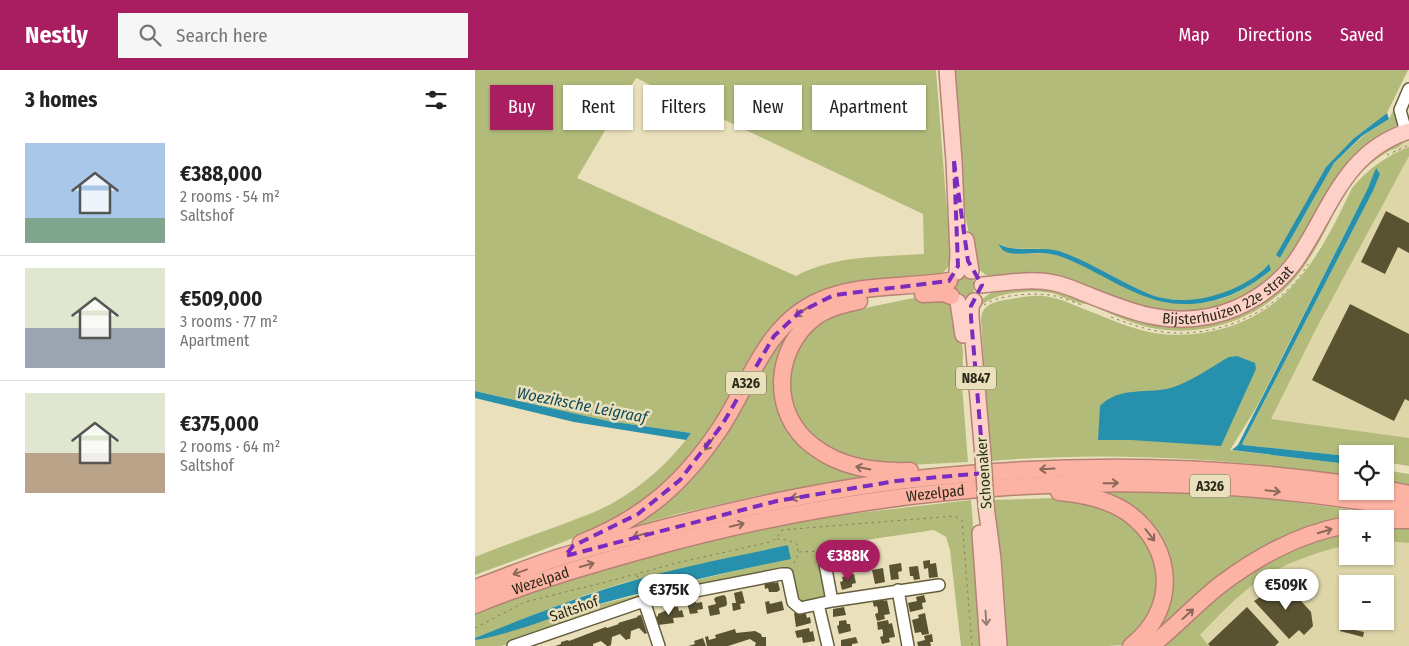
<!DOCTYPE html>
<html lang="en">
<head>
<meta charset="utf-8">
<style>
	body { margin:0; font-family:"Fira Sans Condensed",sans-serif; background:#f6f6f6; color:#222; height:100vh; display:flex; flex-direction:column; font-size:19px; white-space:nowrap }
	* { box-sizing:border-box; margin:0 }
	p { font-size:16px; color:#767676 }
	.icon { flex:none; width:28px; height:28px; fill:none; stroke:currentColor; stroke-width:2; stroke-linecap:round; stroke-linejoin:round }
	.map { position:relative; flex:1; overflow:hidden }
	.drawer { display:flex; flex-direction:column; background:#fff; width:475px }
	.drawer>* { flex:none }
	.top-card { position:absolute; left:15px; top:15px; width:475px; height:45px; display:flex; gap:10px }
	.tools { position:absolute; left:864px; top:375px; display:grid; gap:10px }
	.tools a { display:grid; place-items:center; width:55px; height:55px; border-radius:0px; background:#fff; box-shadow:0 1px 4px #0004; font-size:25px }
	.price { position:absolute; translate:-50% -42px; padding:0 11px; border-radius:18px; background:#fff; color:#222; font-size:16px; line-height:32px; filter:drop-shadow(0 1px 2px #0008) }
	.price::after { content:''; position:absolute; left:50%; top:30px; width:15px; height:11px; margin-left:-8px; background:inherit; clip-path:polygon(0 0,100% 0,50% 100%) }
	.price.active { background:#a91e60; color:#fff }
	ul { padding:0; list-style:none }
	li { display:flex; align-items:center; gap:15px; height:125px; padding:0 25px }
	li+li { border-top:1px solid #e0e0e0 }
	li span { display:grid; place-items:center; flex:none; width:140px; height:100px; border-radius:0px; color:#555 }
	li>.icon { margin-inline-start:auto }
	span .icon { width:60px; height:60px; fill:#fffc; stroke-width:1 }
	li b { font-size:21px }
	h2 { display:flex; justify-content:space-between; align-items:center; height:60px; padding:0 25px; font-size:21px }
	.pill { padding:0 18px; border-radius:0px; background:#fff; box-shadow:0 1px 4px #0004; font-size:18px; line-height:45px }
	.pill.active { background:#a91e60; color:#fff }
	header { display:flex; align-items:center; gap:30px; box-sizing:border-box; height:70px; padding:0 25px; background:#a91e60; color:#fff }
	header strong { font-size:24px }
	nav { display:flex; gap:28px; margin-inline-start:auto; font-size:18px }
	.search { width:350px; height:45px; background:#f6f6f6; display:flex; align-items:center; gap:12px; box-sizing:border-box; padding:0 18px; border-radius:0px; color:#767676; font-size:19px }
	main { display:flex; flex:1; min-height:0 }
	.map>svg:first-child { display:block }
</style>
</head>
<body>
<header>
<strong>Nestly</strong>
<div class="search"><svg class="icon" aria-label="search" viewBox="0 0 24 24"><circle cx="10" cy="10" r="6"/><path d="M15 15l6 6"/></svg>Search here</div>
<nav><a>Map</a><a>Directions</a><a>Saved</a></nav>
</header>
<main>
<section class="drawer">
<h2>3 homes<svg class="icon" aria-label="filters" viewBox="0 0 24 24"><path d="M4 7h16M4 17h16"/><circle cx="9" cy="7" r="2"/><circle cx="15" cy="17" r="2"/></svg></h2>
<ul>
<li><span style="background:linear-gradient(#a9c7e8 75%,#7fa58c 0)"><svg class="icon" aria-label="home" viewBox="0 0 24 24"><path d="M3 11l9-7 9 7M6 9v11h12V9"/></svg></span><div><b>€388,000</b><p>2 rooms · 54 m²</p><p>Saltshof</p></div></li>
<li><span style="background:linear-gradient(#dfe7d0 60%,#9aa5b1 0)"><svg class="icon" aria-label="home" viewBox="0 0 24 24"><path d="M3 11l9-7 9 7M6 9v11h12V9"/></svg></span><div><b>€509,000</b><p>3 rooms · 77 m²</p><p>Apartment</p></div></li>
<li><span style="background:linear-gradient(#dfe7d0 60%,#b9a48a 0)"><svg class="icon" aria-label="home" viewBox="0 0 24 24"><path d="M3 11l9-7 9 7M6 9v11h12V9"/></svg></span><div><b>€375,000</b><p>2 rooms · 64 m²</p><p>Saltshof</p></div></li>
</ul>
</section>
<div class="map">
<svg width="934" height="576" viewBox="0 0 934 576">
	<rect width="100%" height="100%" fill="#eae1bc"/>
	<path fill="#ded5a9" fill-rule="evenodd" d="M934,50V391L910,384L776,363Z
		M910,465H934V576H693L804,492L872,469V486H910ZM872,514H910V551H872Z"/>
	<path fill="#b3bb7b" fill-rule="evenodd" d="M0,0H461L476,193L469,202L461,207L327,231C282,260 267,313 238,355C215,388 188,420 154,442C138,452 120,459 103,466C69,480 34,492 0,505V487C28,476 55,466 83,456C101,449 119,443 136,434C168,416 195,392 216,363L133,351L0,321ZM161,8L448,144L449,184C407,187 359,185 321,206L102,108Z
		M476,0H933L912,43L878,69L851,97L802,185L805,188L859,93L888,66L914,49L918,41L922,42C926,61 922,59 906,68L820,182L792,214L755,236L702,245L511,205L499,196L489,136ZM525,174C539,183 566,175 584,182C616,192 643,211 674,224C708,238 753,227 782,205C786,202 789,198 793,195L796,200C747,240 704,244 647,215C625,205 604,191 581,185C563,180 539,189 525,178Z
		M930,70C927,77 917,79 911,83C896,92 883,104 872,117C858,144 846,173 828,198C795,245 734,269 677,258C657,254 638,245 620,237L623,235L669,249L785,232L868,116L904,81Z
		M934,77V86L842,257L796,349L934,368V396L910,392V384H872V386L768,375L767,374L898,121L905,104L900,98L901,101L893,118L781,338L755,380L872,394V406C755,388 634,381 515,391L506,249C507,236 517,232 530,230C542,228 555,225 568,226C580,227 592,232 604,237C631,247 658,261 687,264C714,267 744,262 769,251C824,227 852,171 877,118C893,99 911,86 934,77Z
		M478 216a11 11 0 1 1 22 0a11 11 0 1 1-22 0Z
		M561,216L570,217L619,233C607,238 589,226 577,223C557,219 516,222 503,239L501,235C517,216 538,219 561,216Z
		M443,227L474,232L484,247L488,282L487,315L493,392L434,395L401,394L351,380L318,347L311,329L320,276L349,249L366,243Z
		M328,243L312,270L318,364L401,405L277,427L202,444L143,461L202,417L284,293Z
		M910,400L934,404V416L910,412Z
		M660,421L734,424L795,429L917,445L892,449H872L816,471L675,576H663L680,559L688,481L614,422Z
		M579,428C598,431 622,433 638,443C655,453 671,469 678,488C690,518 676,559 647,575C639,576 625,576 617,576C587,576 558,576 529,576L516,430Z
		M496,430L508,576H486L475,480L471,467L459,460L343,477L352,524L351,529L328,534L322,531L315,497L228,514L162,530L26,576H0V570L37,560L107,539L226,509L316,488L313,475L151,512L110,525L0,568V541L34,528L209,474L356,446Z
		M934,456V473L910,471V457Z
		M872,462V475C845,481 807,494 784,510C762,526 743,546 725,565L734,576H684L772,503L829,475Z"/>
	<path fill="#2790ac" d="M912,43L914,49L887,66L859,93L805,188L801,185L805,178L851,97L878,69Z
		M901,98L905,104L898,121L767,374L768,375L872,386V394L757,380L763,375L893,118Z
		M524,174C538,183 566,176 584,181C616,192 643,211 674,224C709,238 753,226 782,205C786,202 790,198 794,194L796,200C770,221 742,235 707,234C662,233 625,200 584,186C578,184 571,183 565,183C554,182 527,189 524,174Z
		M762,286L780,293L781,299L746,376L656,370H623L625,336C645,315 674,325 699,317C719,310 736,297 754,287Z
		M0,321L133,351L216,363L211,370L99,352L0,328Z
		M313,475L316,489C246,503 175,520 106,539C71,549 36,564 0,570V568C50,548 99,528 150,513C204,497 259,487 313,475Z"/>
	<path fill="#5a5332" d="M911,141L934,153V183L923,177L910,204L886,192Z
		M875,234L934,264V331L930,329L919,351L837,310Z
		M389,486L392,499L385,501L383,487Z
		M371,488V491L369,492L371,500L363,502L362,499L360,500L361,494L365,493L364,490Z
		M455,490V494L461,493L463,507L454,508L453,498L449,499L448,491Z
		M426,493L427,501L423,502L424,509L416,510L414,495Z
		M443,496L445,509L439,510L438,506H435L434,497Z
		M408,498L410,512L400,514L397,500Z
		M379,504L381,513L377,514V517L367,520L365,512L368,511L367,507Z
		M879,506L907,513V514H876Z
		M299,509L300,513L303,512L305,520L302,522H294L293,518L290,519L289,511Z
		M809,512L836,542L838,556L829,565L824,560L814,569L779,531Z
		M910,514L916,515L911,537H910Z
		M267,521L270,533L265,534L266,539L258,541L257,533H261L259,523Z
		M249,525L251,527L252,534L251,536L244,538L245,544L235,546L233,536L241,534L239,529L241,527Z
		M449,525L451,532L447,533L448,539L435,542L433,533L442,531L441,527Z
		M408,527L409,531L412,530L415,544L409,545L410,549L402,551L400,544L403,543V540L402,536L399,537L397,529Z
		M220,531L221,533L227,532L228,539L222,540L223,543L215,544L212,533Z
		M294,531L295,534L307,531L309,540L292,544L290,532Z
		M872,532V551H883L880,560L889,562L888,567L865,561Z
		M198,535L200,537H203L204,541L207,540L209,547L198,548L199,553L183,555L181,547L183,546V544L192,540L191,537Z
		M369,537L371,545L358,547V539Z
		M772,537L804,572L800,576H735L733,574Z
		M330,541L332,548L335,547L336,553L321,557L319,543Z
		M450,543L454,564L447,565L446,562L440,563L437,550L444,548L443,545Z
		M166,545L172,563L170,564L164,558L156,561L155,569H153L151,570L145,564L137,567L136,575L134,576H132L126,571L118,574V576H80L86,574V572L93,570L94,571L128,558L131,557L132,558L144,554L143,553L163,547L162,546Z
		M371,550L372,554H375L376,561L364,564L362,556L364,555V551Z
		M413,550L414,554L417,553L420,567L414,568L415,572L407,574L405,567L408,566V562L407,559L403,560L402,552Z
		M334,558L335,562L338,561L340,571L328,573L327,567L322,568L320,561Z
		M260,559L261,563L280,561L286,564L287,567H291V576H280L281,573L275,569L253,576H232L230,567L233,566L234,570L241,568L240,565Z
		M457,564L458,572H455L456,576H443L442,572L450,570L449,566Z
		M381,567L383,573L377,574V576H366V570Z
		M228,568L231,576H213L220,574L219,571Z"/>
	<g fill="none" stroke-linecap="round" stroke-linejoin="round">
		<defs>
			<path id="minor" d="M931,62L925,40L934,19
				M350,494L357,531
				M423,520L433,576
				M169,531L184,576
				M343,534L353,576
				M38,576L169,531L307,504H312L318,532L325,538L357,531L464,515"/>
			<g id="major">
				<path d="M472,0L479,91L483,184L482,202"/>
				<path d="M491,170L496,201"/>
				<path id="s1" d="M507,215C530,213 556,208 579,213C590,215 601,220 611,224C654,241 689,256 736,246C769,239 800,219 820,192C855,142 868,82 934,61"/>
				<path d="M499,231L496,236V247L508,386"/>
				<path d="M483,232L488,265"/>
				<path d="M511,436L518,489L524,576"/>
				<path d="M505,463L513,576"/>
			</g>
			<g id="highway">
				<path d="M448,224L469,223L476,226"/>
				<path d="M384,231C368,234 352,238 339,248C298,280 295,344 338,376C366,398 401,402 435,401"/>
				<path d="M910,419L934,424"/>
				<path d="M584,422C607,424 633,429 653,443C700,477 703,540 656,576"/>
				<path d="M910,450H934"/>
				<path d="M106,473C169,448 209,413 246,357C275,313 291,254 344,231C384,213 432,218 474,211"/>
				<path d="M0,518C31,507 61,494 92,485C200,453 311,425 423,411C572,393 724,393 872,414"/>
				<path id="s2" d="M0,535C55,512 111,496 168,480C417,410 679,393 934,439"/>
				<path d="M676,576C700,557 721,534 745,515C782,487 826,463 872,455"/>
			</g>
		</defs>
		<use href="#minor" stroke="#665e3d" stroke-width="14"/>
		<use href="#major" stroke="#b48374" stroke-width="18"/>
		<use href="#highway" stroke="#b48374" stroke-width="19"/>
		<path stroke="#837d64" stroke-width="1" stroke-dasharray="2.5 4" stroke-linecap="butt" d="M912,85L934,75
			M509,235C524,224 563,222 580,226C589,228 598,232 607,235
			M636,247C657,255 680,263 703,263C753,264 808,237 833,194
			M302,469L313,470L323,475L322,488L317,496
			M324,482L347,481L348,486
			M162,505L167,523
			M0,558L50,532L131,512L202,493L295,472L301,469L307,460L479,446L487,450L497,576"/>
		<use href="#minor" stroke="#fff" stroke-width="11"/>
		<use href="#major" stroke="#fed1c8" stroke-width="15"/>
		<use href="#highway" stroke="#fdb3a4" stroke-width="16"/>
		<defs>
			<path id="major-bridge" d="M508,386L511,436"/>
		</defs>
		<use href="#major-bridge" stroke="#b48374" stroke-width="18" stroke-linecap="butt"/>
		<use href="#major-bridge" stroke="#fed1c8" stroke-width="15"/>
	</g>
	<defs><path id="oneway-shaft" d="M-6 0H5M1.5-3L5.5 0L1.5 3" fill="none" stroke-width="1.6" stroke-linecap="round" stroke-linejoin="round" transform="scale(1.25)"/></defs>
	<g stroke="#8b6859">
		<use href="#oneway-shaft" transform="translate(326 242) rotate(146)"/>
		<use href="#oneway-shaft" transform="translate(234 374) rotate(125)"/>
		<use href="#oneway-shaft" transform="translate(388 398) rotate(-169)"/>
		<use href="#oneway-shaft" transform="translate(572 399) rotate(177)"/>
		<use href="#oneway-shaft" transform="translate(636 413) rotate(-1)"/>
		<use href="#oneway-shaft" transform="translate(798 421) rotate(6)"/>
		<use href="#oneway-shaft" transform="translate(323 427) rotate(170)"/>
		<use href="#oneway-shaft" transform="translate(262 455) rotate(-13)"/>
		<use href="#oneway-shaft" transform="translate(850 461) rotate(-17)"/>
		<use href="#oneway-shaft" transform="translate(165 465) rotate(164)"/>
		<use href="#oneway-shaft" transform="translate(675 465) rotate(52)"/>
		<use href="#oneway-shaft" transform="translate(112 495) rotate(-16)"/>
		<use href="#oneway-shaft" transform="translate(45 502) rotate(160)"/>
		<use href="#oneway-shaft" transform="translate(713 544) rotate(-42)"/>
	</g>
	<use stroke="#967e72" href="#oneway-shaft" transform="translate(511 548) rotate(86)"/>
	<path fill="none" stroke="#7b2cbf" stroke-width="4" stroke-dasharray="10 6" stroke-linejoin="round" d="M479,91L493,191L507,215L496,236V247L509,403L421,411L302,431L90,486L98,476L163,444L205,410L247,355L299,266L325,242L359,225L474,211L483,196Z"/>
	<g text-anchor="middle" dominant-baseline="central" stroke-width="5" stroke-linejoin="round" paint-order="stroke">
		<g fill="#eae1bc" stroke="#66614b" stroke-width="1">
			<rect x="481" y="296.5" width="40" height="23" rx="4"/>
			<rect x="251" y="301.5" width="40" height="23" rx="4"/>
			<rect x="715" y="404.5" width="40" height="23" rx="4"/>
		</g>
		<g font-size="14" font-weight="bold" fill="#2d2a1b">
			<text x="501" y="308">N847</text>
			<text x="271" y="313">A326</text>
			<text x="735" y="416">A326</text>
		</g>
		<g font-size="15" fill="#2d2a1b" stroke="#eae1bc">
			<text stroke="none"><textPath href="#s1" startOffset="258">Bijsterhuizen 22e straat</textPath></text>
			<text transform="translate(509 403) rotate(-94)">Schoenaker</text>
			<text stroke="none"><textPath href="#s2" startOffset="475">Wezelpad</textPath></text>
			<text stroke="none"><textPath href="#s2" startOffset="70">Wezelpad</textPath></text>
			<text transform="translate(99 539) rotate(-19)">Saltshof</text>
		</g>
		<g font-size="16" font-style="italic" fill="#134c5b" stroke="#eae1bc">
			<text transform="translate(107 335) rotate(11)">Woeziksche Leigraaf</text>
		</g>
	</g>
</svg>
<div class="tools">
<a><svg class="icon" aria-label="locate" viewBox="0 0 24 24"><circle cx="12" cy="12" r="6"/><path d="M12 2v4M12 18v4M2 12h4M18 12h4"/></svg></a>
<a>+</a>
<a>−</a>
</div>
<b class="price active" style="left:373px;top:512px">€388K</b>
<b class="price" style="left:811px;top:541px">€509K</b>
<b class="price" style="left:194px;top:546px">€375K</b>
<div class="top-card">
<a class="pill active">Buy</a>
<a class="pill">Rent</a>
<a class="pill">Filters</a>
<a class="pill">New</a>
<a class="pill">Apartment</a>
</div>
</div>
</main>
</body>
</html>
